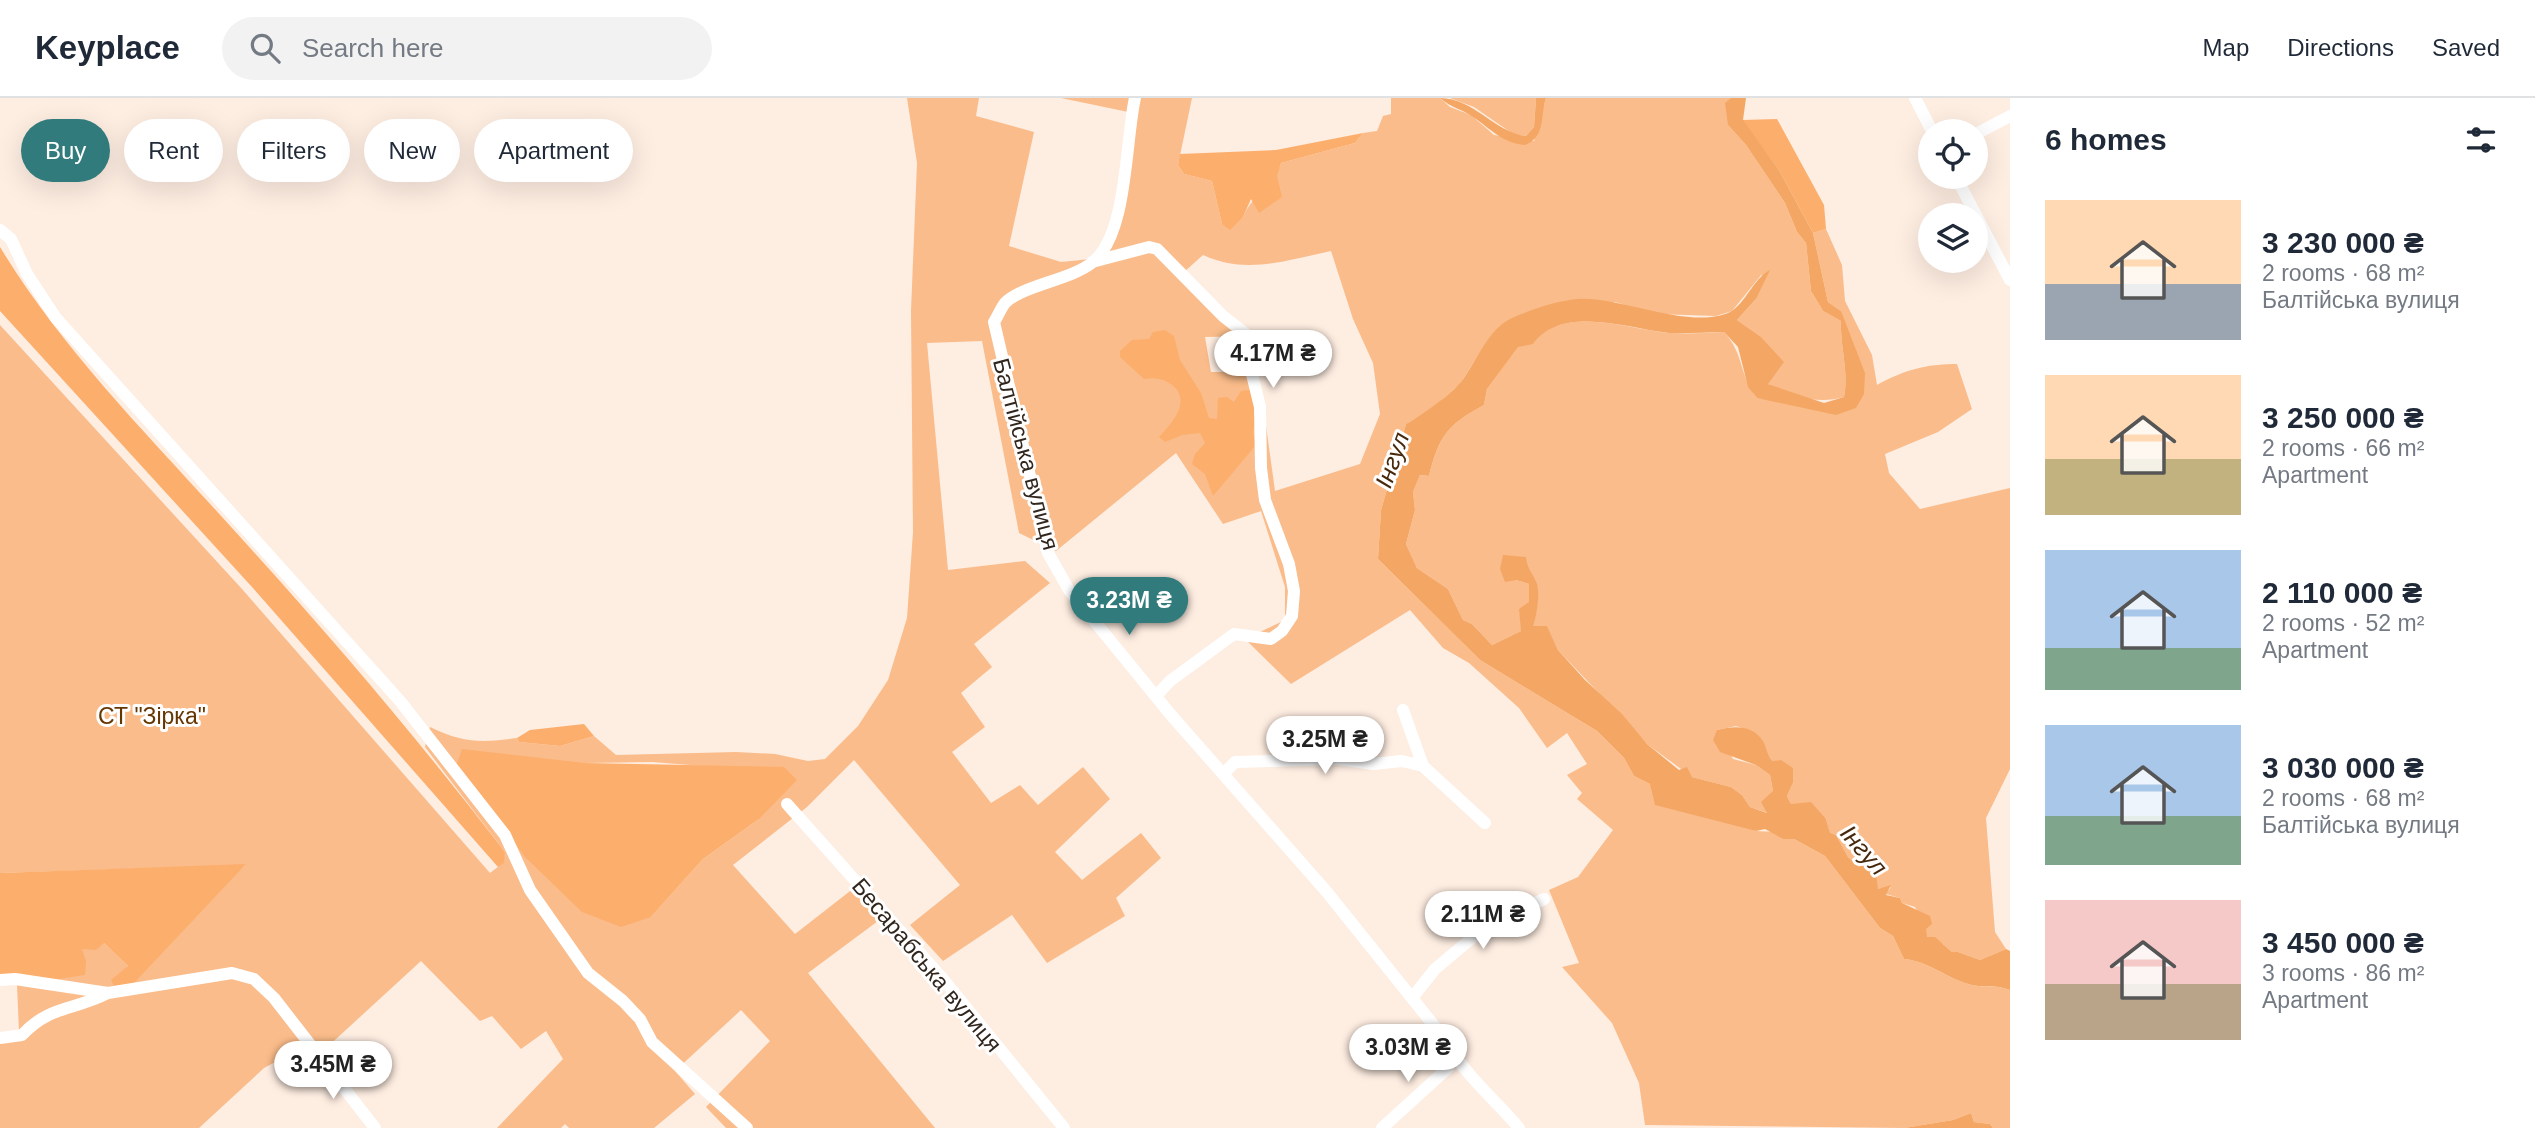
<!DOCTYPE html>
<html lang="en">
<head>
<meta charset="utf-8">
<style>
	body { margin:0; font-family:Helvetica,sans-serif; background:#f2f2f3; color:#1f2937; height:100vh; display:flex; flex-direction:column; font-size:26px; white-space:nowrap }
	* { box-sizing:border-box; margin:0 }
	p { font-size:23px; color:#747a83 }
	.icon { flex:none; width:38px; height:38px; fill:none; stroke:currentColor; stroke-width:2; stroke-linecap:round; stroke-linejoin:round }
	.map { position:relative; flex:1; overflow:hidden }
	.drawer { display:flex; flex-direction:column; background:#fff; width:525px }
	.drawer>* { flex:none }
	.top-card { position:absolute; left:21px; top:21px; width:665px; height:63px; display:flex; gap:14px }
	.controls { position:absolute; left:1918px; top:21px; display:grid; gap:14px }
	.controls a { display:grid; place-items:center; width:70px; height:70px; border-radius:50%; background:#fff; box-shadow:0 7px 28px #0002; font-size:35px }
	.price { position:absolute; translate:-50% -60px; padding:0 16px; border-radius:24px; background:#fff; color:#222; font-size:23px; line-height:46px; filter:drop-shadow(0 2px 4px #0008) }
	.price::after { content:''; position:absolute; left:50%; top:42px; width:21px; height:16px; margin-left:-10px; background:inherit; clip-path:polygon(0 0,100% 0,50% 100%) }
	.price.current { background:#327b7d; color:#fff }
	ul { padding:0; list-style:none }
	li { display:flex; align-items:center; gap:21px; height:175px; padding:0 35px }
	li span { display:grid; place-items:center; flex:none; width:196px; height:140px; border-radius:0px; color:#555 }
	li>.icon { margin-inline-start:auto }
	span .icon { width:84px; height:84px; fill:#fffc; stroke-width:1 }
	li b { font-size:30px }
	h2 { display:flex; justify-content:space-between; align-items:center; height:84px; padding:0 35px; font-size:30px }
	.chip { padding:0 24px; border-radius:32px; background:#fff; box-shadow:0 7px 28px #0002; font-size:24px; line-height:63px }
	.chip.current { background:#327b7d; color:#fff }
	header { display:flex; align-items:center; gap:42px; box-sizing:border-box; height:98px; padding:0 35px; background:#fff; border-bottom:2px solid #e0e1e3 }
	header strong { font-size:33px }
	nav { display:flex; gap:38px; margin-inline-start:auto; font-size:24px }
	.search { width:490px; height:63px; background:#f2f2f3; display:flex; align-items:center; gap:18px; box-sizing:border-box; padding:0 24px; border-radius:38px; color:#747a83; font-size:26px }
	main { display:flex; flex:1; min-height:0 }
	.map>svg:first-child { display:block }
</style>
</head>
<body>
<header>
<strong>Keyplace</strong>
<div class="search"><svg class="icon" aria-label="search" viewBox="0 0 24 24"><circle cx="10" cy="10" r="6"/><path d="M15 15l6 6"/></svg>Search here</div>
<nav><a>Map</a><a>Directions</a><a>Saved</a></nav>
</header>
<main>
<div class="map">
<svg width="2010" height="1030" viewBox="0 0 2010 1030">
	<rect width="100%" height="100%" fill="#feede1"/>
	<path fill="#fabc8a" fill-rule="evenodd" d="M907,0H979L976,18L1034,34L1009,148L1061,164L1101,160L1138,16L1061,0H1192L1178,67L1184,76L1212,83L1222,126L1243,119C1254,94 1274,88 1281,65L1355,45L1363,35L1377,33L1383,18L1391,16V0H1440L1450,9L1471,17L1494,37L1534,43L1546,0H1731L1728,27L1746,47L1785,105L1797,134L1806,145L1811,193L1823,213L1841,223C1840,249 1849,273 1844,299C1820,306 1789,300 1767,285L1760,238L1737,222L1756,201L1762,176L1732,213L1716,218L1657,216L1615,204L1483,249L1460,286L1430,312L1406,326L1381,412L1378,461L1480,562L1597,633L1624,660L1634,678L1725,723L1756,733L1774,734L1783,741H1794L1825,758L1880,830L1893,838L1904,861C1929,863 1947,881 1972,887C1984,890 1995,886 2010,892V1030H1993L1990,1026L1974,1024L1971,1015L1953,1022L1904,1030L1645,1027L1639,985L1612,925L1562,869L1579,865L1549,792L1578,779L1613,732L1577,701L1582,695L1567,677L1587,666L1567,635L1547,650L1519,610L1469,565L1443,550L1410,512L1291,586L1245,541L1285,522V489L1261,413L1223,426L1176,355L1056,453L1019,435L982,243L927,245L948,472L1025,463L1050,485L974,546L992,569L961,595L985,629L952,654L991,705L1020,687L1038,707L1083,669L1110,701L1055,754L1082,782L1141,735L1161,760L1116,800L1125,818L1047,865L1012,817L943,863L910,827L960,787L854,662L807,709L733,767L795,836L854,790L882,820L808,875L935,1030H726L706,1009L770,943L741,912L675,973L695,996L654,1030H569L565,1026L561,1030H497L563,961L546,933L521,951L492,918L480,923L421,863L312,963L300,951L264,970L199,1030H0V935L19,933L17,887L82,850L104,845L128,868L114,888L245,767L0,775V227L242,491L490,775L503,765L505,754L425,649L430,629C463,645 481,645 517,640L519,644L560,648L594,638L616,657L736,654L775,656L808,663L825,661L858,628L888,582L907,520L913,434L911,213L917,65ZM1331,153L1353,221L1373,265L1380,316L1360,366L1275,393L1263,306L1254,274H1211L1205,239L1253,238L1184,174L1203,157C1246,177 1288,162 1331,153ZM652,664L703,668L759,721L703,761L651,819L585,665Z
		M1450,0H1536L1534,29L1526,38L1513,36L1474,9Z
		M1826,131L1842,167L1845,203L1872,257L1877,287C1904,272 1926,266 1957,266L1972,311L1938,334L1885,356L1889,375L1920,411L2010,390V671L1986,720L1995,834L2006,851L1980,862L1958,854H1952L1943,846L1926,839V830L1915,809L1902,805L1900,800L1886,796L1891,789L1878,791L1864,760L1859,769L1848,759L1836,737L1830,736L1826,721L1791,706L1787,698L1793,685L1766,655L1763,644L1751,633L1736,628L1717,632L1733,661L1756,667L1770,677L1773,693L1768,715L1750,709L1742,697L1731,689L1692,679L1647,646L1558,552L1547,529L1532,528C1541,508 1538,488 1527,470L1516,482L1529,486V504L1521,533L1492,547L1472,526L1463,522L1448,491L1417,470L1406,446L1415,412L1413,394L1420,377L1429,378C1439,338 1447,327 1484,307L1487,291L1518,248L1533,245C1562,206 1629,231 1669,235C1687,236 1706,235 1724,234C1745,257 1739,278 1757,300L1856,310L1841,213L1828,204L1813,135Z"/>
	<path fill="#fcae6d" d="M1777,21L1824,107L1826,131L1813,135L1779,72L1742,22Z
		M1363,35L1355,45L1281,65L1277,78L1282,99L1259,115L1251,101L1243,119L1230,132L1222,126L1212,83L1184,76L1178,67L1180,56L1276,52Z
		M0,149C63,253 151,340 232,430C328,535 419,642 505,754L504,765L498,769L252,489L0,213Z
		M1165,232L1174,238L1180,262L1201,295L1209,320L1217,321L1218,300L1227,299L1234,304L1241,293L1250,292L1257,316L1253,334L1256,347L1213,398L1205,376L1192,366L1195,356L1205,345L1200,335L1182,337L1165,344L1159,339C1167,330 1175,322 1179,311C1187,289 1162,277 1144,281L1120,259V253L1132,242L1149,241L1153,234Z
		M584,626L594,638L560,648L519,644L517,640L530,632Z
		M462,651L585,665L784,669L797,682L759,721L703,761L651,819L621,829L582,814L525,759L456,668Z
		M246,766L134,885L114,888L111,882L128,868L104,845L96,852L82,851L86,863L85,877L58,881L0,879V775Z"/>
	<path fill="#f4a765" d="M1440,0C1474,0 1494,34 1526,38L1534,29L1536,0H1546C1540,18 1546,39 1525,47C1502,45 1491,31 1473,19C1462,11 1451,10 1440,0Z
		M1731,0H1746L1743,22L1779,72L1813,135L1828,204L1841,213L1865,275L1864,296L1856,310L1836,317L1757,300L1748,289L1738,249L1724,234C1706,234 1687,236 1669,235C1629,231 1562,206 1533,246L1518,249L1487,291L1484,307C1447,327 1439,338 1429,378L1420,377L1413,394L1415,412L1406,446L1417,470L1448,491L1463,522L1472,526L1492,547L1521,533L1519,511L1529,504V486L1516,482L1505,484L1500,471L1503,457L1526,459C1527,471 1533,475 1537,486C1540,496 1537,518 1533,528H1547L1558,552L1585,582L1622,616L1647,646L1679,672L1687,669L1692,679L1731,689L1742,697L1750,709L1767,715L1761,704L1773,693L1770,677L1756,667L1720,654L1713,642L1717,632C1733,628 1752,626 1763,643C1767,650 1766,656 1773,663L1781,662L1793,670V685L1787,698L1791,706L1811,704L1826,721L1830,735L1836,737L1848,759L1859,769L1864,760L1875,768L1878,791L1891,787L1886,797L1900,800L1902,805L1930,818L1932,826L1926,831L1927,839H1935L1952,854H1958L1980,862L2006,851L2010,853V892C1995,886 1984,890 1972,887C1947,881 1929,863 1904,861L1893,838L1880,830L1825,758L1794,741H1783L1765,731L1756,733L1655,707L1650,686L1634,678L1624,660L1597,633L1480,562L1378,461L1381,412L1406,326C1422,317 1450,297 1461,284C1476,264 1487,233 1510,221C1529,212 1556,203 1577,201C1618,197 1691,233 1730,214C1746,205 1753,181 1770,172L1756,201L1737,222L1760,238L1784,264L1768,286L1824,305L1844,299C1849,273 1840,249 1841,223L1823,213L1811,193L1806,145L1797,134L1785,105L1746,47L1728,27L1725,5Z
		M1971,1015L1974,1024L1990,1026L1993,1030H1904L1953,1022Z"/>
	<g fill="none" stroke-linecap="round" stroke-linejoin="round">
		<path stroke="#fff" stroke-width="12" d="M1135,0C1125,44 1128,135 1093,164C1071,182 1023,187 1005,205C1001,210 998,218 994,224L1048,455L1069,492L1171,617L1326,793L1448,945C1464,977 1496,1002 1519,1030
			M1915,0L1932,33
			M1976,36L2010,18
			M1956,79L2010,182
			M0,132L11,141L27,176L56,220L400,603L505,737L530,792L588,875L623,903L640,921L652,944L747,1030
			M1092,164L1149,149L1157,151L1223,218L1247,237L1251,272L1260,309L1261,370L1265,402L1289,466L1294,493L1292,518L1282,533L1271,541L1234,536L1170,583L1156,598
			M1403,612L1423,668L1485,725
			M1223,676L1235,664L1338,661L1373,666L1402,663L1423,668
			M787,706L943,881L1064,1030
			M0,882L15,881L108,895L232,875L254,881L274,900L375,1030
			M1412,900L1435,871L1484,830L1544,801
			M0,940L22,937C50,907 73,913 108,895
			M1382,1030L1448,970L1449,952"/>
	</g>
	<g text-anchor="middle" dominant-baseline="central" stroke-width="6" stroke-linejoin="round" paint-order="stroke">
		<g font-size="23" fill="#30261e" stroke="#fefefe">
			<text transform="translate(1026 356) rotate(75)">Балтійська вулиця</text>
			<text transform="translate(927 867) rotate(50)">Бесарабська вулиця</text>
		</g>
		<g font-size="23" fill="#663600" stroke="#fefefe">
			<text x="152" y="618">СТ "Зірка"</text>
		</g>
		<g font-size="24" font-style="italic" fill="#47280c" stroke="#fefefe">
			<text transform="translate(1392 362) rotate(-70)">Інгул</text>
			<text transform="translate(1864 752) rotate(49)">Інгул</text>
		</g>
	</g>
</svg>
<div class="controls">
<a><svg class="icon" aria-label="locate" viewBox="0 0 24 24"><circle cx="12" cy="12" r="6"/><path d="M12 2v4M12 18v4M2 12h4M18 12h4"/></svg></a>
<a><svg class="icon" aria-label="layers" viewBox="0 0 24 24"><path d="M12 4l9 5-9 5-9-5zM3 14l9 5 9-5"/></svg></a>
</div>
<b class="price" style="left:1273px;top:292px">4.17M ₴</b>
<b class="price current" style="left:1129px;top:539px">3.23M ₴</b>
<b class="price" style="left:1325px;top:678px">3.25M ₴</b>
<b class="price" style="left:1483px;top:853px">2.11M ₴</b>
<b class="price" style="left:1408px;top:986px">3.03M ₴</b>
<b class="price" style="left:333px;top:1003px">3.45M ₴</b>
<div class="top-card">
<a class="chip current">Buy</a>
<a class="chip">Rent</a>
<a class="chip">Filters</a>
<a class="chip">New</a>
<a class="chip">Apartment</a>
</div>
</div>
<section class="drawer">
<h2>6 homes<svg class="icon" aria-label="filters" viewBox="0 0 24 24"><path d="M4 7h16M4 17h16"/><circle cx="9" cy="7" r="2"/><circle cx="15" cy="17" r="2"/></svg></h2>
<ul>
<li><span style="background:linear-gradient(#ffd9b3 60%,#9aa5b1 0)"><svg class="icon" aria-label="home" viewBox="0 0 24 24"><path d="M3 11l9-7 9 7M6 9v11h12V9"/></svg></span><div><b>3 230 000 ₴</b><p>2 rooms · 68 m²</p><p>Балтійська вулиця</p></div></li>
<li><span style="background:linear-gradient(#ffd9b3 60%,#c2b280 0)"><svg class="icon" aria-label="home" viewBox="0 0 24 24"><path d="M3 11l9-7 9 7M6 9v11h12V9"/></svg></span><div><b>3 250 000 ₴</b><p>2 rooms · 66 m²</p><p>Apartment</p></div></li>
<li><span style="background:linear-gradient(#a9c7e8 70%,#7fa58c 0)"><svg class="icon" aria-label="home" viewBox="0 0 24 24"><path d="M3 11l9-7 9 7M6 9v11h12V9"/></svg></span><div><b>2 110 000 ₴</b><p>2 rooms · 52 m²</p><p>Apartment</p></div></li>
<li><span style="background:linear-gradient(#a9c7e8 65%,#7fa58c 0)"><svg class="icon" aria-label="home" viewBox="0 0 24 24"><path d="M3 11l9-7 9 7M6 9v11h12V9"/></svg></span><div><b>3 030 000 ₴</b><p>2 rooms · 68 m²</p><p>Балтійська вулиця</p></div></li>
<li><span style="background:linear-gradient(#f6c9c9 60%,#b9a48a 0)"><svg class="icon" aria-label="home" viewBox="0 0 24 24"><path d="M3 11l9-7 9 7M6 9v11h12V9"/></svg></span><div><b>3 450 000 ₴</b><p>3 rooms · 86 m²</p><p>Apartment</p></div></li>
</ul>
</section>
</main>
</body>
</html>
